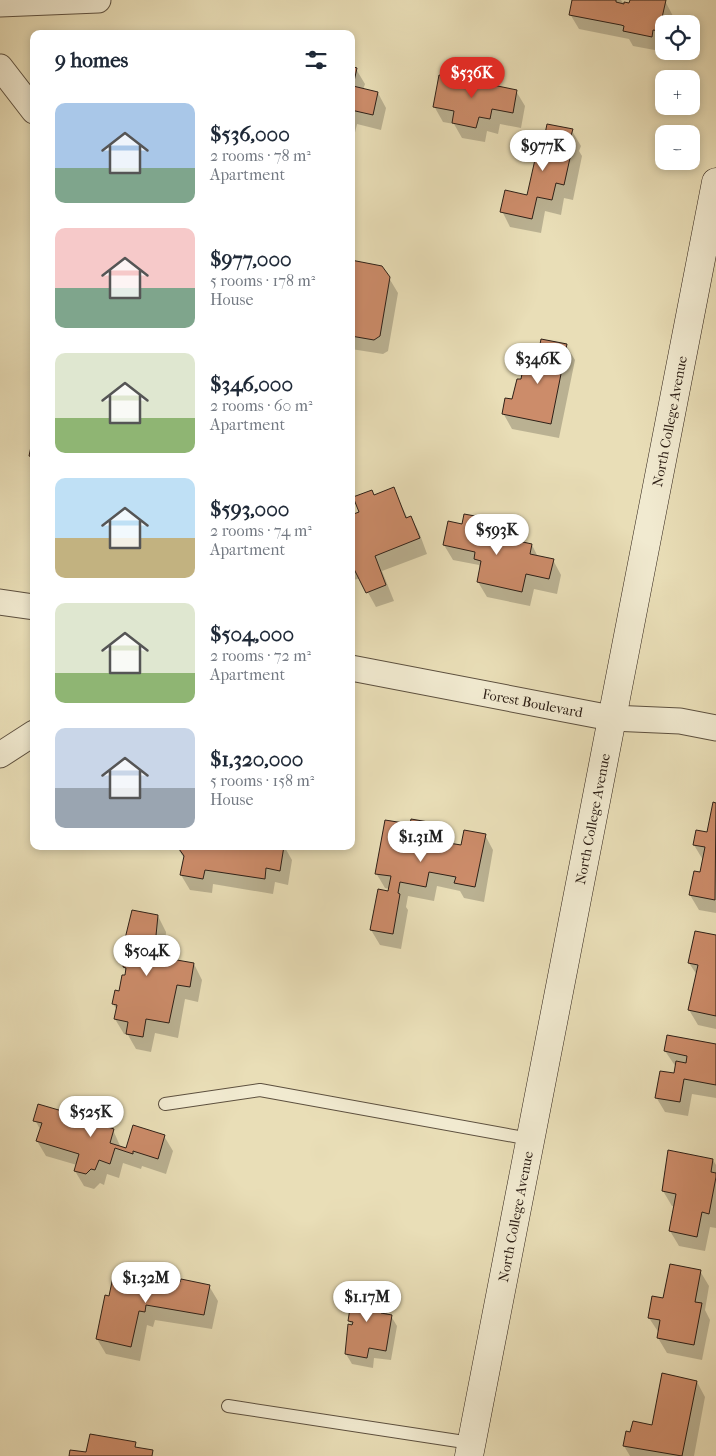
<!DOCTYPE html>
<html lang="en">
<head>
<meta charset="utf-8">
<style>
	body { margin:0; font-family:"IM FELL French Canon",serif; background:#f6f6f7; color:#1f2937; height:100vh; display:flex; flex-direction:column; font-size:19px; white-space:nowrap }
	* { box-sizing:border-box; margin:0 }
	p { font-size:16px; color:#747a83 }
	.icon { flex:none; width:28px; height:28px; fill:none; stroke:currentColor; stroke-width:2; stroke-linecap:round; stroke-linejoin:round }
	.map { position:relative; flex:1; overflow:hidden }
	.panel { position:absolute; left:30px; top:30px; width:325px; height:820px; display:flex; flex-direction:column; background:#fff; border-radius:10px; box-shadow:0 2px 8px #0003 }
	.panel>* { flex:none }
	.controls { position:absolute; left:655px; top:15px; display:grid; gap:10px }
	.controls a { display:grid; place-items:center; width:45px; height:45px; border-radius:10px; background:#fff; box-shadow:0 2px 8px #0003; font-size:25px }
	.price { position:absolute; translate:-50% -42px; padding:0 11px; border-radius:18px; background:#fff; color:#222; font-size:16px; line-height:32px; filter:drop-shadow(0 1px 2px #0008) }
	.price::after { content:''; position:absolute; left:50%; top:30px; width:15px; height:11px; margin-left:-8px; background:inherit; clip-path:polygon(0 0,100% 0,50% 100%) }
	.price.active { background:#d93025; color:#fff }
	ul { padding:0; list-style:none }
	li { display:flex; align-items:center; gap:15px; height:125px; padding:0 25px }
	li span { display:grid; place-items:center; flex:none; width:140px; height:100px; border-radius:10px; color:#555 }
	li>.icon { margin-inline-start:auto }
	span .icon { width:60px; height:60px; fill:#fffc; stroke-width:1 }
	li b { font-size:21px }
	h2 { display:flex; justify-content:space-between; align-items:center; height:60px; padding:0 25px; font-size:21px }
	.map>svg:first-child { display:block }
</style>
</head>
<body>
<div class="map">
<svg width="716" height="1456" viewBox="0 0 716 1456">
	<rect width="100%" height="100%" fill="#e9deb7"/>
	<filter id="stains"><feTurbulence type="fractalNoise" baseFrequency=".004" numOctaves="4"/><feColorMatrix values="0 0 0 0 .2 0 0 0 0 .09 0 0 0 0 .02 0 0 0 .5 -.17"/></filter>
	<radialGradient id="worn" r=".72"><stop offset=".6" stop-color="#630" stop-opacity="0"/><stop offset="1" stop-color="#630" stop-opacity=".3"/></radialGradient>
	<path fill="#0003" d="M573,0H621L625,6L630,4L631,0L665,1L673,16L672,24H664V45H661L660,51L633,46L629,39L579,29L570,14Z
		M351,68L356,69L365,84L363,90L378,93L386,108L381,130L357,124L352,146Z
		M482,81L484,85L516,91L525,106L521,128L500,124L498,134L487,131L485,142L462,138L454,124L443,122L434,106Z
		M572,131L581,146L579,151L582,156L573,200L564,198L561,215L545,211L541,233L510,227L502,211L528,196L546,135Z
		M351,262L389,278L398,293L388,351L383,354L351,349Z
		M566,345L575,360L559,438L512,429L503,413L513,400L522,381L538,363Z
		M393,488L408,519L411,517L419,532L427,554L382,571L394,601L376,607L360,578L354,580L351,576V516L361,512L374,496Z
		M475,517L481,529L486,530L490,536L532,545L538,557L553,560L561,575L557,594L534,589L530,606L487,597L478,582L481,569L479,565L453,560L444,545L463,525Z
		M714,804H716V913L699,910L690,895L701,874L703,860L694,845L708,834Z
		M411,825L445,826L454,842L453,845L462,846L485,835L493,850L484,902L464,898L460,891L437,886L434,901L408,896L406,907L408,910L401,949L380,945L371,930L389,889L385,888L376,873Z
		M176,846H284L292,860L288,885L275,882L273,894L213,884L212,893L190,890L181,875L184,858Z
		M158,916L166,932L164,959L194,964L202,980L198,1002L185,999L178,1038L155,1033L151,1052L136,1049L128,1035L124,1034L115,1019L117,1010L113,1004L120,992L127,972L124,967L126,956L123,951Z
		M716,936V1029L698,1025L689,1010L697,975L689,963Z
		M716,1045V1098L692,1094L688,1116L665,1112L656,1097L675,1075L676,1067L665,1051Z
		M79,1111L85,1121L113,1130L121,1148L126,1149L164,1136L173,1151L166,1174L142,1166L141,1169L123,1163L119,1178L107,1174L104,1185L100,1183L94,1189L84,1186L75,1171L77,1165L46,1156L37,1141L41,1131L35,1120Z
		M713,1160L716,1165V1228L710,1227L705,1251L679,1246L670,1231L675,1206H672L663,1191Z
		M700,1271L709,1286L705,1310L710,1320L702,1360L667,1353L658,1338L659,1333L649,1318L664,1300Z
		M157,1282L209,1286L218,1301L212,1329L155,1320L153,1327L147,1325L140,1361L106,1354L97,1339L110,1297L142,1284Z
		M361,1292L384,1293L389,1303L387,1315L391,1316L397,1326L391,1360L374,1358L373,1368L352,1364L346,1354L349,1326H352L349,1321Z
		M697,1382L705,1397L694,1456H630L624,1446L653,1426Z"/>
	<path fill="#cc8c6a" stroke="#2e2017" d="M572,0H616V2L624,4V2L629,3L630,0H666L659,31L653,30L652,37L623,31L624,26L621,25L569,15Z
		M351,66L357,68L353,86L378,92L373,115L351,110Z
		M439,75L469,81V77L483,80V83L517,90L513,113L492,109L490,119L479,117L476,128L452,123L454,111L433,107Z
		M547,124L573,129L570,139L574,140L564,185L556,183L552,200L537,197L532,219L500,212L505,190L527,195L541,133L545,134Z
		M351,260L382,266L390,277L380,336L374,340L351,336Z
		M541,339L567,344L551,424L502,414L505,398L512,399L517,379H521L525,359L537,361Z
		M33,437H34V468L31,467L32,457L29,456Z
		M394,487L406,518L411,516L420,538L375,556L386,585L366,593L351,563V515L359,512L353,497L372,490L374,495Z
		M464,514L475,516L474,526L487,529L486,534L532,544L530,554L554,559L549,579L526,574L522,592L477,582L481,561L474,559L475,552L443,545L448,521L462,524Z
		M713,802L716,803L715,900L689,895L694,871L700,872L705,847L693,845L696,830L707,832Z
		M411,819L446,825L443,842L461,845L464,830L486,834L475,887L454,883L456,877L429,872L426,887L400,882L398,893L400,894L393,934L370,930L378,889L388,891L391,876L375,874L385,820L410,824Z
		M177,846H284L280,871L266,868L265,879L205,870L203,879L180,875L184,856Z
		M132,910L158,915L154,956L194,963L190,987L177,985L169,1023L146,1019L143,1037L126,1034L128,1022L114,1019L117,1005L112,1004L115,990L119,991L122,975H125L126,968L123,967L125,952L122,951Z
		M695,931L716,935V1016L688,1010L698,965L688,963Z
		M667,1035L716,1044V1085L684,1079L680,1102L655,1098L660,1071L674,1073L676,1061L686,1063L687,1056L664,1051Z
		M38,1104L69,1113L71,1107L80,1110L77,1117L114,1129L110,1143L126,1148L133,1125L165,1135L158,1159L133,1151V1154L115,1148L110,1164L99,1160L95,1170L91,1169L86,1174L74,1171L79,1154L36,1141L42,1123L33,1121Z
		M668,1150L713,1159L711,1172L716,1173V1177L709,1214L702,1212L697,1237L669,1231L676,1194L662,1191Z
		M670,1264L701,1270L695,1302L702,1303L694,1345L657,1338L660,1320L648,1318L652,1296L663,1298Z
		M113,1277L141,1283L142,1278L156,1281L157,1277L180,1282L181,1279L210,1285L204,1315L146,1305L145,1312L139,1311L131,1347L96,1339L105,1295L109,1296Z
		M360,1288L384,1291L381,1313L392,1315L386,1351L369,1348L367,1358L345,1354L348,1324L352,1325L353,1322L348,1321L353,1289L360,1290Z
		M662,1373L697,1381L682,1456L623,1446L626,1431L630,1432L633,1421L652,1425Z
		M90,1434L136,1442L135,1447L153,1450L152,1456H69L70,1450L86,1452Z"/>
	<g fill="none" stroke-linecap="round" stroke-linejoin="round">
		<defs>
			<path id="lane" d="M165,1104L260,1090L530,1139
				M228,1406L471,1443"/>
			<g id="street">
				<path d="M0,4L98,0"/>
				<path d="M0,67L34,111"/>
				<path d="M0,602L34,607"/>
				<path id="s1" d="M351,668L611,718L680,721L716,728"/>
				<path d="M0,755L34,733"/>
			</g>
			<g id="secondary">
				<path id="s2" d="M469,1456L716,182"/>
			</g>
		</defs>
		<use href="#lane" stroke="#5d503f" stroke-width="14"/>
		<use href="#street" stroke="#5d503f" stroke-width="27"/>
		<use href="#secondary" stroke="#2e2017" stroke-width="29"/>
		<use href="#lane" stroke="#f1ead0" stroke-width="12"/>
		<use href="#street" stroke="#f1ead0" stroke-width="25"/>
		<use href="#secondary" stroke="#f1ead0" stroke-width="28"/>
	</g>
	<g text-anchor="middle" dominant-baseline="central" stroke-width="5" stroke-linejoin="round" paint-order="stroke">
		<g font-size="14" fill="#2e2017" stroke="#f1ead0">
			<text stroke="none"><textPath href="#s2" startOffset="1054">North College Avenue</textPath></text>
			<text stroke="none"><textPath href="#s1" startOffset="185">Forest Boulevard</textPath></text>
			<text stroke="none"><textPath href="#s2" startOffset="649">North College Avenue</textPath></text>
			<text stroke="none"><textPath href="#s2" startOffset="244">North College Avenue</textPath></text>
		</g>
	</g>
	<rect width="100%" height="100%" filter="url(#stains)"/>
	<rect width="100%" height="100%" fill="url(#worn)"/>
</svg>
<div class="controls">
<a><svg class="icon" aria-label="locate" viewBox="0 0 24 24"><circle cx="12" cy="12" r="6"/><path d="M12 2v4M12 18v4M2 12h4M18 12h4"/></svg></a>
<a>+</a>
<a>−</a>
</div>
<b class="price active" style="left:472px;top:99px">$536K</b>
<b class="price" style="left:543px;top:172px">$977K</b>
<b class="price" style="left:538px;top:385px">$346K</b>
<b class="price" style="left:497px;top:556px">$593K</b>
<b class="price" style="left:421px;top:863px">$1.31M</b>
<b class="price" style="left:147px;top:977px">$504K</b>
<b class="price" style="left:91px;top:1138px">$525K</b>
<b class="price" style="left:146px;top:1304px">$1.32M</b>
<b class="price" style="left:367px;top:1323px">$1.17M</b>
<section class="panel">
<h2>9 homes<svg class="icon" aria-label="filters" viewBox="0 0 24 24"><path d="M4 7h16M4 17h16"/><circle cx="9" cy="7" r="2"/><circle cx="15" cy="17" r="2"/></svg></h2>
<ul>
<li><span style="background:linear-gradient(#a9c7e8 65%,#7fa58c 0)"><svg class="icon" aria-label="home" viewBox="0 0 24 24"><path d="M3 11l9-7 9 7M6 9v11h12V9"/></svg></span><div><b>$536,000</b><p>2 rooms · 78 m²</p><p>Apartment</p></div></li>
<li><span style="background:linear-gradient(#f6c9c9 60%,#7fa58c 0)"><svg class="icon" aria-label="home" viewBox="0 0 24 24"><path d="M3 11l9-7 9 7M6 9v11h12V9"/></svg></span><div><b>$977,000</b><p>5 rooms · 178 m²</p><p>House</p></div></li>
<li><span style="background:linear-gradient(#dfe7d0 65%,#8fb573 0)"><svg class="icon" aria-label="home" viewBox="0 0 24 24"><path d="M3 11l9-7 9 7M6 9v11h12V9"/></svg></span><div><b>$346,000</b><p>2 rooms · 60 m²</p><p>Apartment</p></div></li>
<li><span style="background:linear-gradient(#bfe0f5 60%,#c2b280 0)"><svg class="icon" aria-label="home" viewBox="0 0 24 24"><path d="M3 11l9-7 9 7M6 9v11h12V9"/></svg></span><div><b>$593,000</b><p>2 rooms · 74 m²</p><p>Apartment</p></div></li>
<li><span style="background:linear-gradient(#dfe7d0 70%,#8fb573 0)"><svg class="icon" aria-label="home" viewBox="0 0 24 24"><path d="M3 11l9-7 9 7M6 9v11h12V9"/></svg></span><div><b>$504,000</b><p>2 rooms · 72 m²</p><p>Apartment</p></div></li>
<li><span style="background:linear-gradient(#c9d6e8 60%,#9aa5b1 0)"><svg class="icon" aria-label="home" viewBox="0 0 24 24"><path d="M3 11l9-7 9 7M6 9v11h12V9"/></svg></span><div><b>$1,320,000</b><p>5 rooms · 158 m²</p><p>House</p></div></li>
</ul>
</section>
</div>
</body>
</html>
